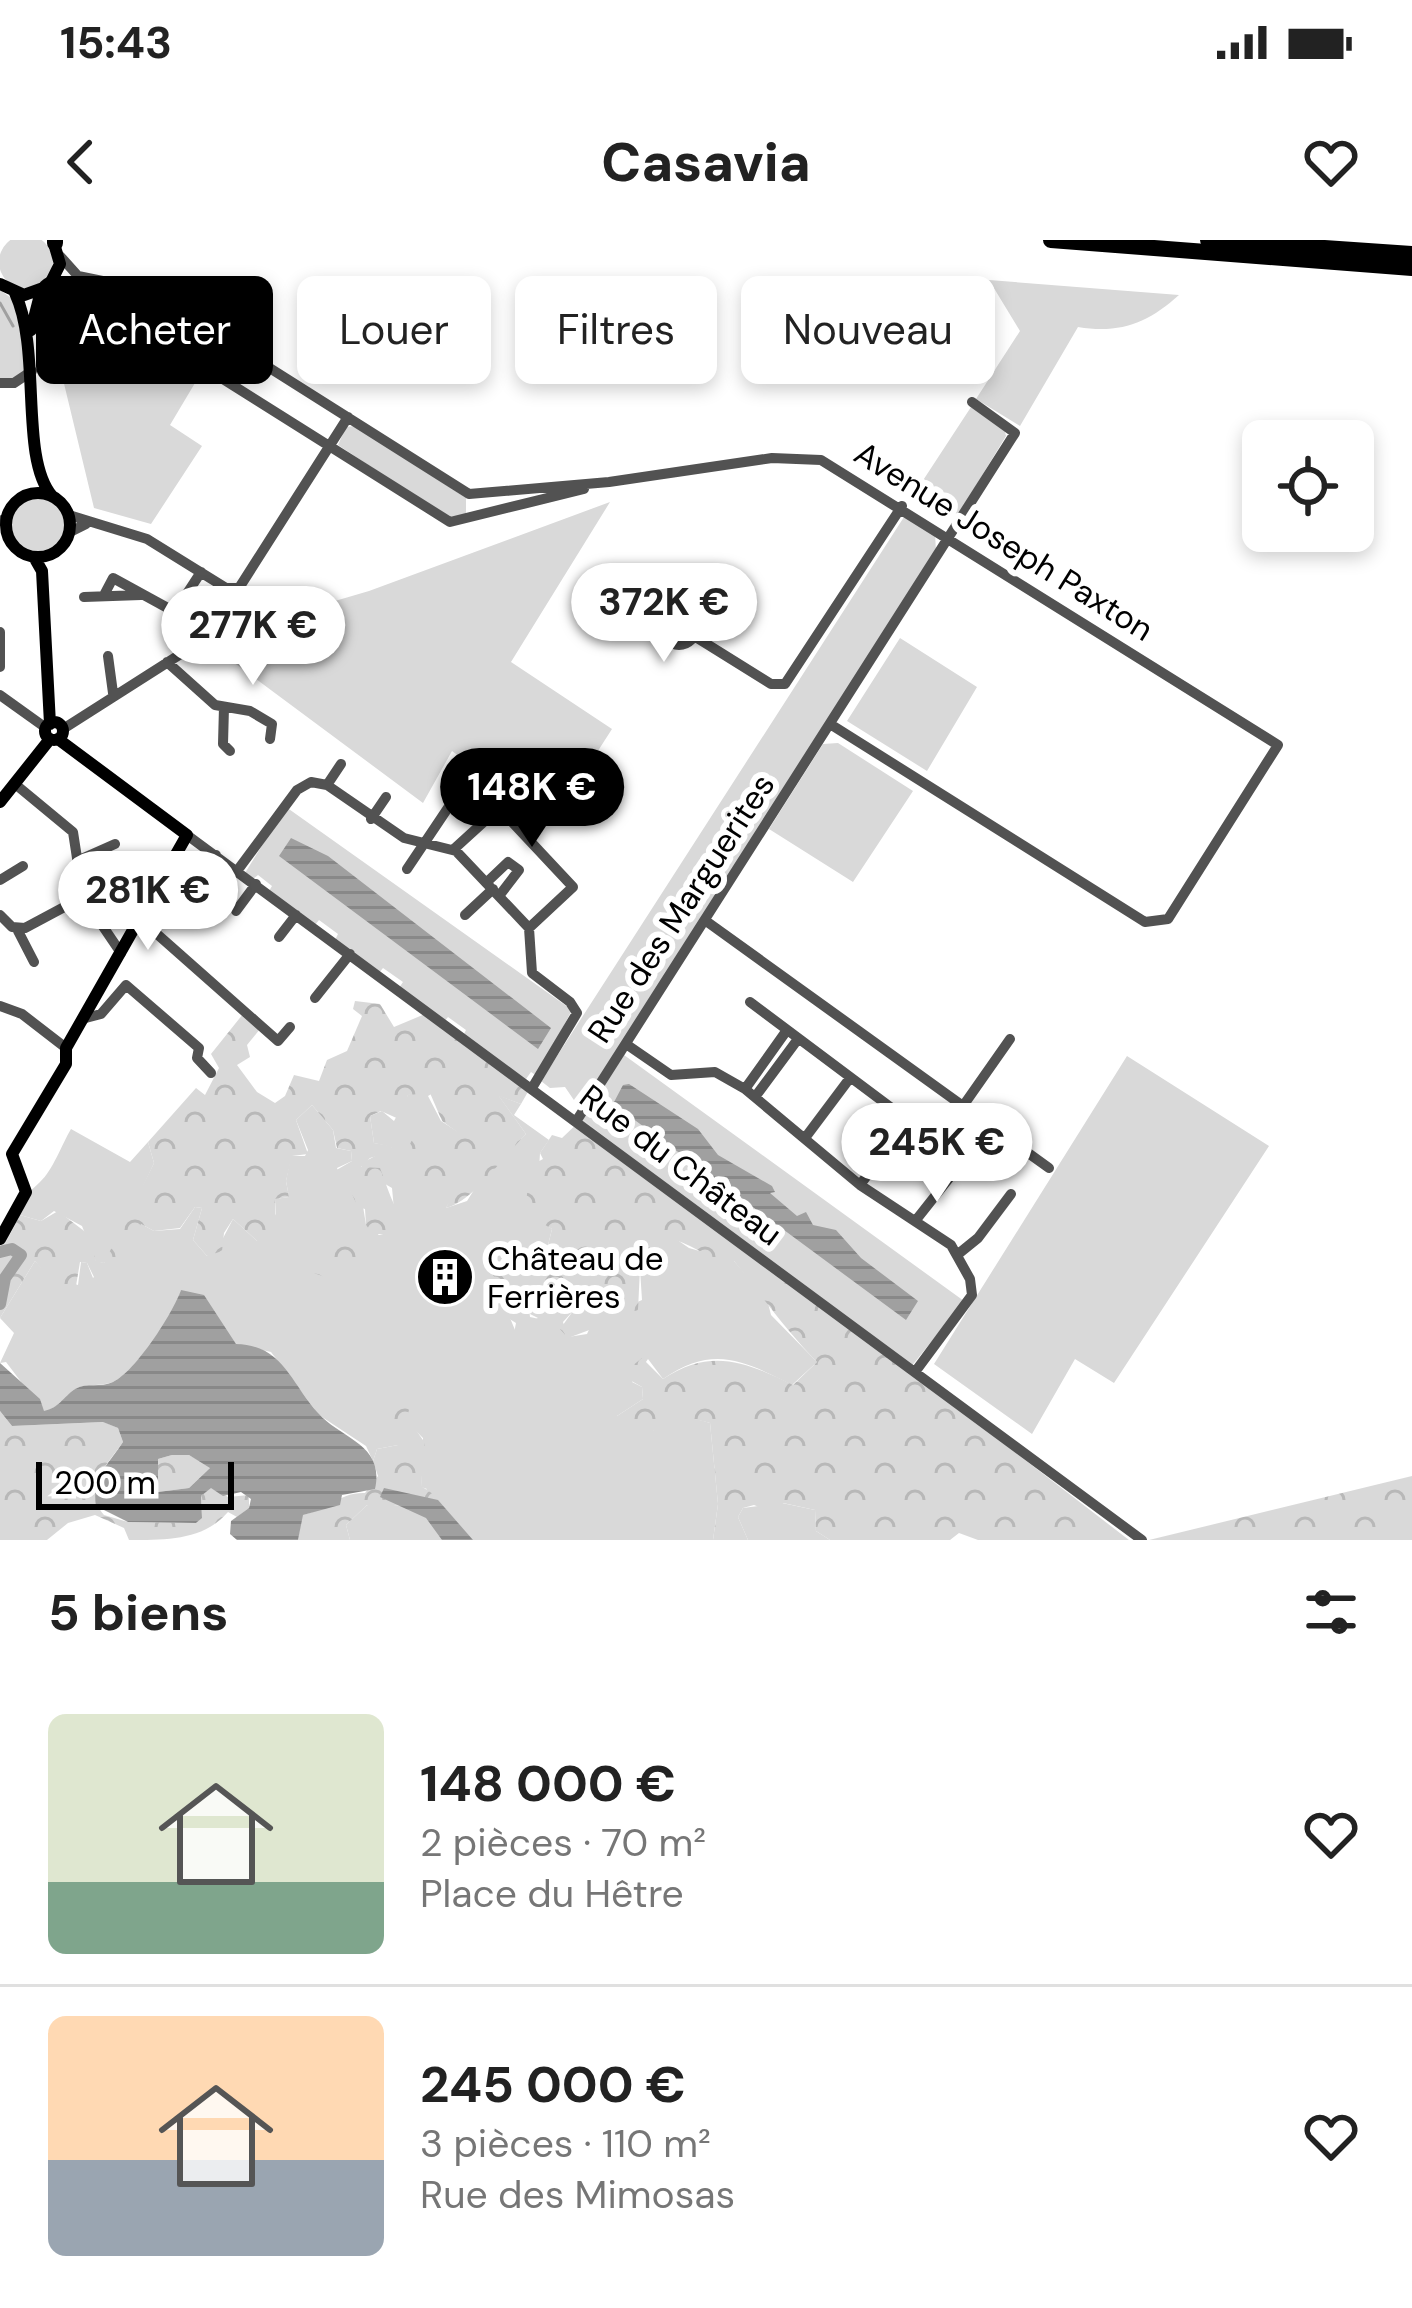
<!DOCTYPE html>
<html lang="fr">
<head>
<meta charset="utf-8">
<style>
	body { margin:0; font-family:"DM Sans",sans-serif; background:#f2f2f2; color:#222; height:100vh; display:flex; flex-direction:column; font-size:45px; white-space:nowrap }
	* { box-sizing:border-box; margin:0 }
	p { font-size:39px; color:#767676 }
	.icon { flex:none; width:66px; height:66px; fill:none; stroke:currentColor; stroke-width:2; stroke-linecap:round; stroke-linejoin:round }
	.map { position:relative; height:1300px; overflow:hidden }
	.details { display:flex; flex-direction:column; background:#fff; flex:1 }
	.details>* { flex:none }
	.banner { position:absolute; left:36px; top:36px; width:1341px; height:108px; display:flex; gap:24px }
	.fabs { position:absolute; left:1242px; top:180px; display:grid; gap:24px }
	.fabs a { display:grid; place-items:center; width:132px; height:132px; border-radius:18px; background:#fff; box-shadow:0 6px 18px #0003; font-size:60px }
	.scale { position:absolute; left:36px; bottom:30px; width:198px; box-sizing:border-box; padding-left:12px; border:6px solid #000; border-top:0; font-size:33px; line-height:42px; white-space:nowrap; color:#000; -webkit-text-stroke:9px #fff; paint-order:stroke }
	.price { position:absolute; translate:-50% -102px; padding:0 27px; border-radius:42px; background:#fff; color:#222; font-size:39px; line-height:78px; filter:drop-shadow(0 3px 6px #0008) }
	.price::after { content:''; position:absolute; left:50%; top:72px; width:36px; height:27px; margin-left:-18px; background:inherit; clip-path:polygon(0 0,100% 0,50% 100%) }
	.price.active { background:#000; color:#fff }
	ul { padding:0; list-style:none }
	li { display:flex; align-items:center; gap:36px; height:300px; padding:0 48px }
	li+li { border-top:3px solid #e0e0e0 }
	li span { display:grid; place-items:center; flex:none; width:336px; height:240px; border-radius:18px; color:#555 }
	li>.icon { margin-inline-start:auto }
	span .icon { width:144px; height:144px; fill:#fffc; stroke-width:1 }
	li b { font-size:51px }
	h2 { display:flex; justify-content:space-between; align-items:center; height:144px; padding:0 48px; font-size:51px }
	.pill { padding:0 42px; border-radius:18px; background:#fff; box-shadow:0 6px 18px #0003; font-size:42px; line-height:108px }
	.pill.active { background:#000; color:#fff }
	.status { display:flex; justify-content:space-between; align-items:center; height:84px; padding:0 60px; background:#fff; direction:ltr }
	.status svg { height:33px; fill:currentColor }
	header { display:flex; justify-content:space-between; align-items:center; height:156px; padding:0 48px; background:#fff; font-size:54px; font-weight:800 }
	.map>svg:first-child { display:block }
</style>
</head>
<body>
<div class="status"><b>15:43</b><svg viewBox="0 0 49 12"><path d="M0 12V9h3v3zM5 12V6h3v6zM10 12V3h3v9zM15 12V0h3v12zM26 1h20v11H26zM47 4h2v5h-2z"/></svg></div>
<header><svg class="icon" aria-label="back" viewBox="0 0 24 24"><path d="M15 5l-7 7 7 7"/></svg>Casavia<svg class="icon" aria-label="heart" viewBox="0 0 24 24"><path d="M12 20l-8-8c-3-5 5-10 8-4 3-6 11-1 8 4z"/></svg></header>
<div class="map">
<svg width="1412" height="1300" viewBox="0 0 1412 1300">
	<defs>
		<pattern id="forest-crowns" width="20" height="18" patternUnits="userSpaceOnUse" patternTransform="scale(3)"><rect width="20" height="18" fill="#d9d9d9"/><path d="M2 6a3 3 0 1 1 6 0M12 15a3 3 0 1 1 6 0" fill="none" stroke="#b8b8b8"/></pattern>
		<pattern id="water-rules" width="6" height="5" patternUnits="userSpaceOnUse" patternTransform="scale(3)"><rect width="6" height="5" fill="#a0a0a0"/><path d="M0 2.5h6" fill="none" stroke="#888"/></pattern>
	</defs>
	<rect width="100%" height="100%" fill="#fff"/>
	<path fill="#d9d9d9" d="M-1 22a27 27 0 1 1 54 0a27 27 0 1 1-54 0Z
		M989,40L1179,55C1148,83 1120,94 1078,87L1020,186L976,159L1020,91Z
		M0,50L14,60L28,130L17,138L0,141Z
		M155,71L168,79L149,113L195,143L170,185L202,206L151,284L94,268L60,127L99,114Z
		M971,167L1004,188L1006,196L958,275L918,248Z
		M355,186L466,258V274L450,279L338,205L346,187Z
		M11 285a28 28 0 1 1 56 0a28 28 0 1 1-56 0Z
		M610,262L511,422L612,489L551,584L452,511L423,563L213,407L250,386L369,351Z
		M904,277L935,293L936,312L580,869L565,847L550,848L541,841Z
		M900,398L977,447L927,531L847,481Z
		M838,503L913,551L853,642L769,589L823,504Z
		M286,567L572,770L537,836L531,832L526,839L463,796L466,790L448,777L444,782L399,748L403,742L383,728L379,733L335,700L338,694L319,680L315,685L269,651L272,646L258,635L253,639L245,633Z
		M624,815L964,1061L906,1133L582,879Z
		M1127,816L1269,906L1114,1143L1075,1119L1032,1194L934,1124Z
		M418,851L433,853L428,856L441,881L458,892L420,928L446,937L441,947L451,959L446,968L467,961L484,934L526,894L498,855L521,864L514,875L549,900L540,913L536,978L552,989L544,1021L492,1013L487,1028L516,1055L505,1066L515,1090L538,1078L528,1073L531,1057L546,1065L564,1047L572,1046L573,1071L563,1082L568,1097L587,1094L598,1070L610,1074L642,1060L640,1029L663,999L673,997L689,1008L734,1021L767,1059L771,1075L817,1122L792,1145C744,1121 714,1104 663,1139L648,1119L632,1142L642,1147L643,1159L617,1176L653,1191C671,1174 687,1176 710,1183L718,1264L713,1300H350L346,1285L367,1265L394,1277L393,1265L409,1266L427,1249L421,1247L423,1198L409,1184L398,1205L377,1209L373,1221L366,1206L319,1175L271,1112L236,1104L181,1050C174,1075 136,1131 113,1142C100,1147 86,1143 75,1149C63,1157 59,1168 44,1172L6,1122L0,1123L14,1093L0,1078L35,1021L47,1034L78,1045L81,1022L87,1023L93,1038L141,984L154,991L180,989L195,967L202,968L193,1000L207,1016L221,1002L233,979L257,1001L276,974L275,959L289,957L286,941L291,916H305L308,910L296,880L312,865L333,890L336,908L351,911L352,921L337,928L344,946L362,960L366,985L379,995L396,991L392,948L361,930L362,923L392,907L374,903L370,876L382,871L394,881L408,855Z
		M71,889L130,922L148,902L154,923L111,1015L104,1023L96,1022L82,986L54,971L41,981L20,975L0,1014C0,981 17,963 40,942C53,930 62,904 71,889Z
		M782,1263L815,1270L816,1291L830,1300H748L738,1277L743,1268Z"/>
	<path fill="url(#forest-crowns)" d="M355,761L380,764L394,787L425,774L529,850L521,864L499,856L526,894C501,919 473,961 446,968L450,959L440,947L444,938H425L405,914L418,888L457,892L442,881L430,853L408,855L401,880L381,871L370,876L374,903L392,906L391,912L370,918L361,927L380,928C387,946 393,968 405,982L396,994H373L366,985L365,969L358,967L351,952L333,943V932L352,921L351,911L337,908L333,890L312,865L296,880L308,914L292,916L286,941L289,957L275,959L276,987L270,999L257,1001L233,979L224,993L222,1011L207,1016L193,1000L202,968L195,967L180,988L154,991L141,984L117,1042L97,1043L87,1023L80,1022L74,1058L58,1050L35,1021L0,1078V1014L20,975L41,981L58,971L88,994L96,1021L104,1023L154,923L148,902L196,848L205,855L219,828L211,814L243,774L260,789L247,805L250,817L237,825L257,852L275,863L285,856L294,835L319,841L327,820L347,811L362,776L353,769Z
		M582,879L1129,1300H978L959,1293L950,1300H830L816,1291L815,1270L783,1263L777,1274L754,1265L743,1268L738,1277L748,1300H713L718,1264L710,1183C677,1173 668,1183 640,1199L620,1189L617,1176L643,1159L642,1147L621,1135L642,1118L663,1139C711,1107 746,1122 793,1145L817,1122C785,1089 762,1056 734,1021C707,1023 688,997 663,999V1012L640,1029L638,1070L613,1078L598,1070L592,1089L568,1098L560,1089L573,1071L565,1061L572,1047L565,1046L557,1064L528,1060L530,1077L544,1080L548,1087L531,1103H512L516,1083L503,1075L515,1054L495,1039L486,1019L492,1013L544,1021L552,989L525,973L530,926L543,919L540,913L552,895L562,898Z
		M364,991L374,1002C372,1017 364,1025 351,1033L346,1028L328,1038L311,1032L320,1006Z
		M389,1160L401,1161L409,1170L407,1177L425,1203L421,1246L436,1256L435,1264L394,1265V1277L383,1282L367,1265L346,1285L350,1300H298L302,1275C327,1270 340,1252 365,1253L378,1236L373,1221L377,1209L398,1205L383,1172Z
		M0,1171L12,1186L104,1182L118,1188L123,1202C108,1224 81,1248 104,1275L128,1282L196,1283L202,1277L201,1256L211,1247L228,1257L249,1255V1268L237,1277L228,1272C204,1300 168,1300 129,1300L124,1288L95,1275L68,1283L47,1300H0Z
		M172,1215H189L211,1227L189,1248L158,1252V1219Z
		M1412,1236V1300H1149Z"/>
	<path fill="url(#water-rules)" fill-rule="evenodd" d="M291,598L328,616L551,788L538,809L279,616Z
		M629,844L698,889L718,915L772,946L775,952L770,953L797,976L806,972L813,985L836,990L861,1018L918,1061L906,1080L613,864L623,845Z
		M181,1050L204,1055L236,1104C283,1105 290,1142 318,1173C341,1199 385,1204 375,1249L342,1255L340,1265L303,1275L298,1300H237L230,1294L231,1281L249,1268L251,1259L241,1252L223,1256L211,1248L201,1256L202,1278L196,1283L128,1282L96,1266C91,1237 109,1224 123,1202L118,1188L103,1182L12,1186L0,1171V1123L40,1159L44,1171C59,1168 63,1157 75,1149C87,1142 100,1148 113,1142C136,1131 173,1073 181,1050ZM172,1215H189L210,1228L189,1248L158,1252V1219Z
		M384,1248L438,1260L473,1300H442L426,1278L380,1257Z"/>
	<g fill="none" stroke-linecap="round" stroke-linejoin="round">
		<path stroke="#a0a0a0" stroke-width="3" d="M0,63L13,86"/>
		<path stroke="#a0a0a0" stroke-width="12" d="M0,1012L12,1009L21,1015L5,1038L0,1064"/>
		<path stroke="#525252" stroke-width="10" d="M60,16L78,36L122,45
			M139,52L131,67L116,59L122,45H134L146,58L178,70L469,254L609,242L772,218L821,220L1278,505L1168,679L1145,682L830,484
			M215,134L450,282L584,249
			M0,143H14L32,131
			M69,275L147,299L226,348H239L348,177
			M0,281L7,278
			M70,292L86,284
			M104,355L113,338L175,372L201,332
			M84,357L141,355
			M662 388a17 17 0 1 1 34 0a17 17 0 1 1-34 0Z
			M0,392V427
			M694,396L771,444H785L902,266
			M108,416L113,453
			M167,422L215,465L250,471L272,484L270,499
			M0,455L46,488
			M224,467L223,504L230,511
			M63,489L187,410
			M15,544L73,592L83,657L121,713
			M327,545L341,524
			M371,579L386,557
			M187,595L1142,1300
			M454,609L499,568L573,647L529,688
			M79,620L115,604
			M407,629L464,544
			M237,631L297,550L311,542L327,545L404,598L456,611L529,688L532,733L570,762L577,773L532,848
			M0,640L23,626
			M197,640L216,615
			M487,642L508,622L519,630L499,656
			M236,671L256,644
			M0,675L12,687L25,688L83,657
			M465,675L493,649
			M140,679L278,801L290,787
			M706,681L1049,928
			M17,689L34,722
			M279,697L296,675
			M315,758L350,714
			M750,762L953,914L958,927L916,980
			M0,766L22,774L66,808
			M82,779L101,774L126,745L199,808L197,818L211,833
			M626,804L671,835L715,832L745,849L860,945L951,1005L970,1039L972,1055L915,1132
			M745,849L787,790
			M755,857L798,799
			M963,866L1010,799
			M577,880L1015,193L972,162
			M805,898L850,838
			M860,945L908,880
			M957,1015L978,998L1011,954"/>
		<path stroke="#000" stroke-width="12" d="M0,44L24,55L49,46L60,24L53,0
			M15,53C42,111 19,217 52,256
			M31,90L41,51
			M6 285a32 32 0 1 1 64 0a32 32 0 1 1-64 0Z
			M34,317L42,331L50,484
			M45 491a9 9 0 1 1 18 0a9 9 0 1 1-18 0Z
			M0,562L50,499
			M12,914L66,824V808L187,595L58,499
			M0,999L26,952L12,914"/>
		<path stroke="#000" stroke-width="16" d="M1051,0L1412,28
			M1208,0L1412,14
			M55,3V0"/>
	</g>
	<defs>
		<symbol id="building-disc" viewBox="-11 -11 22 22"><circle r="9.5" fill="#000" stroke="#fff"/><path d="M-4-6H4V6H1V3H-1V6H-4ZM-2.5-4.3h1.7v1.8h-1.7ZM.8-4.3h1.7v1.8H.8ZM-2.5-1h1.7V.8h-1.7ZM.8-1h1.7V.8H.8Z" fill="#fff"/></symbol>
	</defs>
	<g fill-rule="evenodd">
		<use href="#building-disc" x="412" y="1004" width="66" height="66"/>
	</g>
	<g text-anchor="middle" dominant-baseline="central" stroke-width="12" stroke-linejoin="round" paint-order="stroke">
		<g font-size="33" fill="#000" stroke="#fff">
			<text transform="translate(1004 301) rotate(32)">Avenue Joseph Paxton</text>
			<text transform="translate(681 668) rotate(-57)">Rue des Marguerites</text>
			<text transform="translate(681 925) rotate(37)">Rue du Château</text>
		</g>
		<g font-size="33" fill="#000" stroke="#fff" text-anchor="start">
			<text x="487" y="1018">Château de<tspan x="487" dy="38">Ferrières</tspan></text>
		</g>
	</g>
</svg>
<div class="fabs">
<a><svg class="icon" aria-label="locate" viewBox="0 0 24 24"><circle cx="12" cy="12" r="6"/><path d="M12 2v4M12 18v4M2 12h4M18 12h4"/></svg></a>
</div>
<div class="scale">200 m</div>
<b class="price" style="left:664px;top:425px">372K €</b>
<b class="price" style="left:253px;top:448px">277K €</b>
<b class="price active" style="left:532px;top:610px">148K €</b>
<b class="price" style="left:148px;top:713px">281K €</b>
<b class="price" style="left:937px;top:965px">245K €</b>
<div class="banner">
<a class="pill active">Acheter</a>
<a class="pill">Louer</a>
<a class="pill">Filtres</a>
<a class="pill">Nouveau</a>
</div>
</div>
<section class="details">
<h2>5 biens<svg class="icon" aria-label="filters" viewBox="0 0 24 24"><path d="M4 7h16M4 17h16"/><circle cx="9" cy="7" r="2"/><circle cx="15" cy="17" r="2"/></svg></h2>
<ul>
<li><span style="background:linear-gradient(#dfe7d0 70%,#7fa58c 0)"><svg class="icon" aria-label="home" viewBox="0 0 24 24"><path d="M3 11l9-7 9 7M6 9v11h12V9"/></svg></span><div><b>148 000 €</b><p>2 pièces · 70 m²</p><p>Place du Hêtre</p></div><svg class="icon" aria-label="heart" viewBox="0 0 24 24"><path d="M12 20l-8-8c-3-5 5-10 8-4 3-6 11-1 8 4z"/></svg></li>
<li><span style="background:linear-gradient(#ffd9b3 60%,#9aa5b1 0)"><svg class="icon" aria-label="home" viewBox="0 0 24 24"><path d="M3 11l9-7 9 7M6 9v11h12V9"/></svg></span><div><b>245 000 €</b><p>3 pièces · 110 m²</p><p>Rue des Mimosas</p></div><svg class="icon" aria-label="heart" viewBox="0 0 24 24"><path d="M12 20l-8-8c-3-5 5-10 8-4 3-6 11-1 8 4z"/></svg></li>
</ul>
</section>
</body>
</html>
